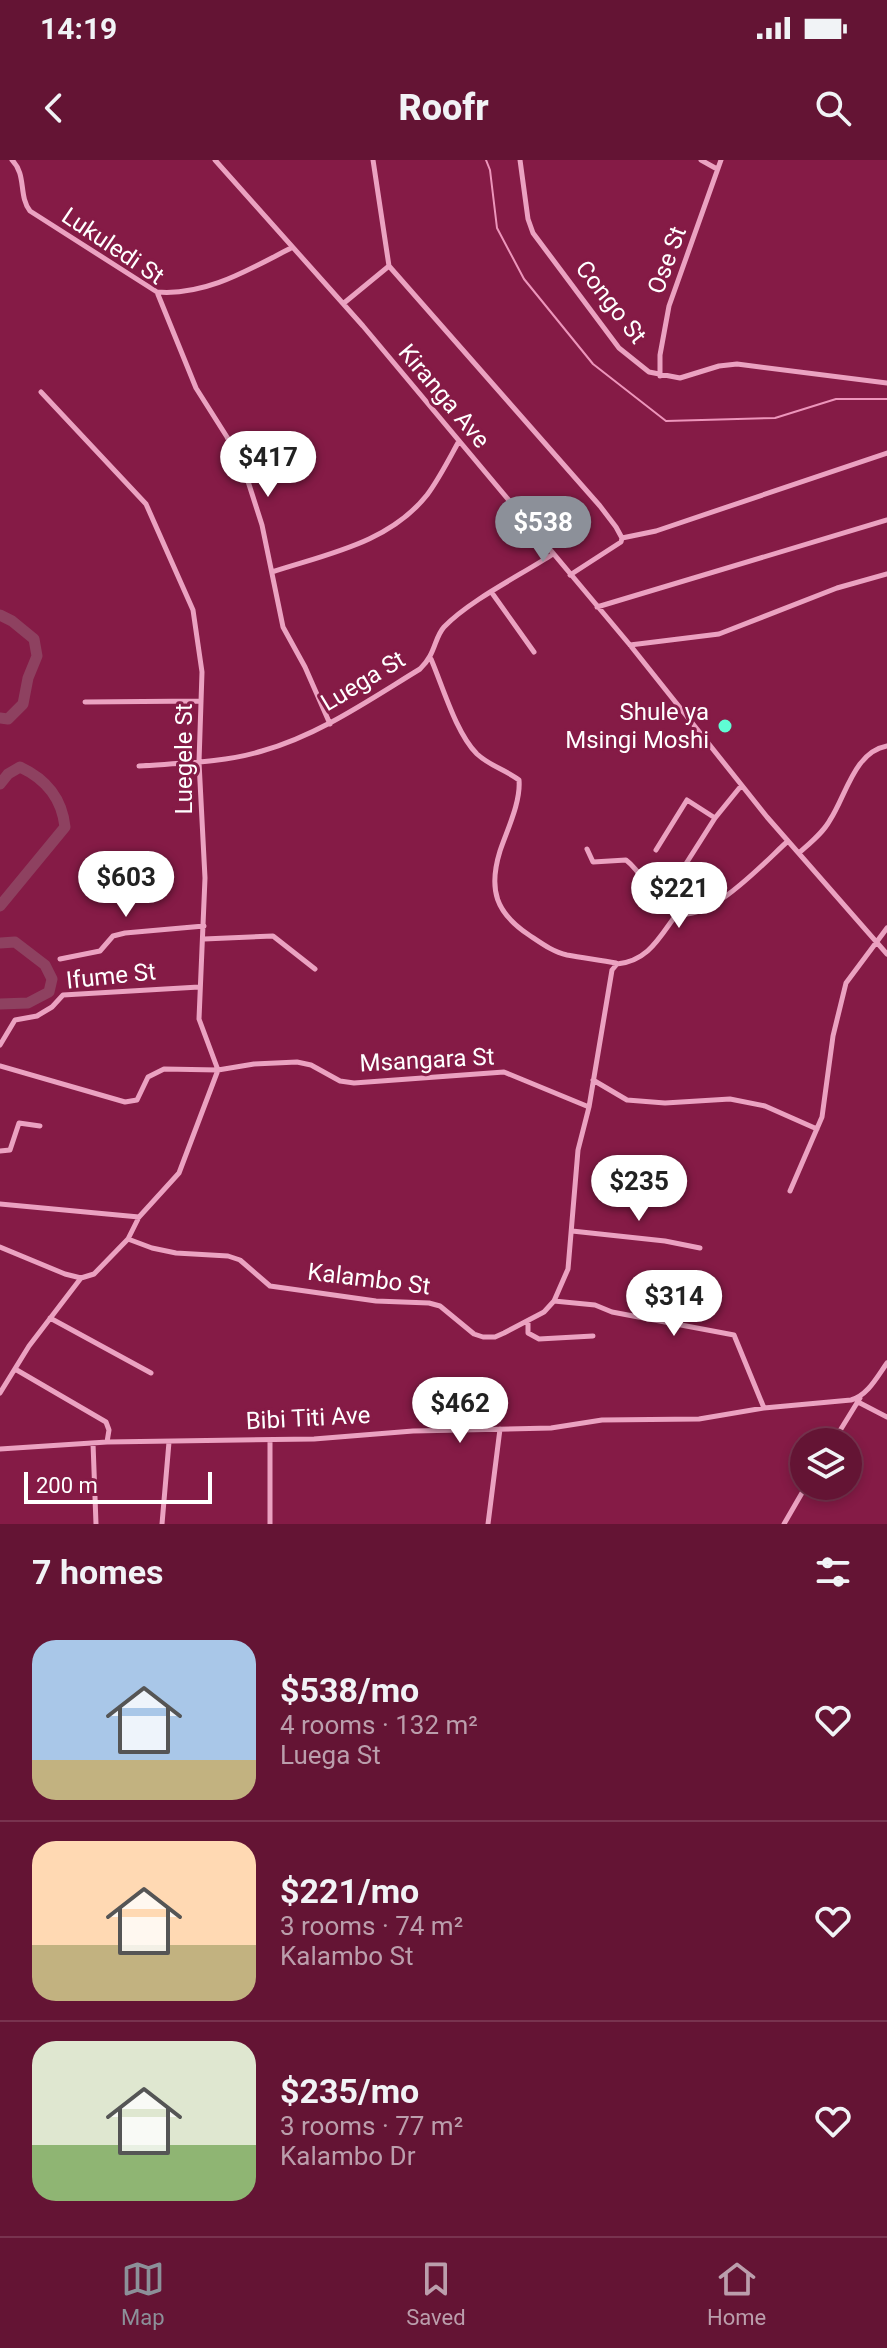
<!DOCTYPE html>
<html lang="en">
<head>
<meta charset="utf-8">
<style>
	body { margin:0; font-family:Roboto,sans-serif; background:#6a1d3c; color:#f1f3f6; height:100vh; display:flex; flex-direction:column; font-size:30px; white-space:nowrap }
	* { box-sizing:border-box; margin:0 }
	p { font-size:26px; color:#bb9eac }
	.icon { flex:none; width:44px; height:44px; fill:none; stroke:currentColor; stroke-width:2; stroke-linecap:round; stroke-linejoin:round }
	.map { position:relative; height:1364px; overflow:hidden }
	.sheet { display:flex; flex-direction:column; background:#641434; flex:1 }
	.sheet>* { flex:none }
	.buttons { position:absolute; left:790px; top:1268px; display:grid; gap:16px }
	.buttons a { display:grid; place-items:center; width:72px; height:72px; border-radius:50%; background:#641434; box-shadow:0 4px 12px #0003,0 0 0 2px #78334f; font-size:40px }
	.scale { position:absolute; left:24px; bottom:20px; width:188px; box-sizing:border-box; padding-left:8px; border:4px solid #fff; border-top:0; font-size:22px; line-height:28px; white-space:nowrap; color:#fff; -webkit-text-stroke:6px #851b46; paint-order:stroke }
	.price { position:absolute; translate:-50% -68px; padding:0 18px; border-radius:28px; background:#fff; color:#222; font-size:26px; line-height:52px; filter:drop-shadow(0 2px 4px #0008) }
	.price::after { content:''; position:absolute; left:50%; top:48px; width:24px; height:18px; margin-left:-12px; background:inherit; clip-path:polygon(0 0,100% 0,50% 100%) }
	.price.on { background:#8c9099; color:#fff }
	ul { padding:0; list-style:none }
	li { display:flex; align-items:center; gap:24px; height:200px; padding:0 32px }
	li+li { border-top:2px solid #78334f }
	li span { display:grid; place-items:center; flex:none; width:224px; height:160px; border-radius:24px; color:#555 }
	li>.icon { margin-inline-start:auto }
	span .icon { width:96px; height:96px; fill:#fffc; stroke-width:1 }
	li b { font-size:34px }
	h2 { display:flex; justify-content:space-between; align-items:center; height:96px; padding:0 32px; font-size:34px }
	.status { display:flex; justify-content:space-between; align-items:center; height:56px; padding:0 40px; background:#641434; direction:ltr }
	.status svg { height:22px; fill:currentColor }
	header { display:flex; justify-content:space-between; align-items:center; height:104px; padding:0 32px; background:#641434; font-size:36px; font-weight:800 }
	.menu { display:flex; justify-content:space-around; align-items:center; height:112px; border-top:2px solid #78334f; background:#641434; font-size:22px; color:#bb9eac }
	.menu a { display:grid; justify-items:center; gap:4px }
	.menu .on { color:#8c9099 }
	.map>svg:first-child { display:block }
</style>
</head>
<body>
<div class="status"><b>14:19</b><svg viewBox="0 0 49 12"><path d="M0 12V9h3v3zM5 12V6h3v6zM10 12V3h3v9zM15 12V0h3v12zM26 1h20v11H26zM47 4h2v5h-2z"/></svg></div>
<header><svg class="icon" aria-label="back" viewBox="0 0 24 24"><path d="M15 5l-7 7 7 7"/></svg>Roofr<svg class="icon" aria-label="search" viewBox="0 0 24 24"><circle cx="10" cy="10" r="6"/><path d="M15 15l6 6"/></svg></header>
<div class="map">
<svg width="887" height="1364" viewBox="0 0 887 1364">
	<rect width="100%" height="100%" fill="#851b46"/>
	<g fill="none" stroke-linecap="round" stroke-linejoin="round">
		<path stroke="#ed95bb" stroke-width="2" d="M486,0L490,10L497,68L524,119L593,204L666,261L775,258L836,239H887"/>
		<path stroke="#8e4160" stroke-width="11" d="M0,455L12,461L34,479L37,496L28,518L23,544L8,559L0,558
			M0,624L8,614L20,607C46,619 62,639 65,667L0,746
			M0,783L15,782L45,805L52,819L49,832L28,843L0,844"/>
		<path stroke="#eba2c1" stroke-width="5" d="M12,0C27,15 18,35 30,51L157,132L196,228L227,277L245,312L262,365L283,467L305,507L330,564
			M215,0L363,166L630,485L767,657L887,794
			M520,0L528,59L533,73L619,188L649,212L680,218L719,206L737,204L887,223
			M701,0L717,9
			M389,106L600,346L616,367L622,378L621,382L570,415
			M157,132C206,136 248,110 291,88
			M344,143L389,106L373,0
			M660,216V195L669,146L721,0
			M622,378L656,371L887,293
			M272,412C327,394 389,383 427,335C439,319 449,299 459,281
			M492,433L534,492
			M597,447L887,360
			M630,485L719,474L837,428L887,414
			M431,499C443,527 456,573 477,594C490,606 506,610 519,620C521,642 507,670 500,691C488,730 496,753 529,775C541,783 553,792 567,795C583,798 600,800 616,803
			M85,542L201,541
			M139,606C179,603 223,603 262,591C319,575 369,540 420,509C436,494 434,478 444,467C470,440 521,415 553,394
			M587,689L593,702L626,700C643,713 650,735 666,748C699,776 764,702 788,681
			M656,690L687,640L715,658
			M799,693C810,683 823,673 830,660C846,636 854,592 887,586
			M661,743L715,658L741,626
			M204,779L273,776L315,809
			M60,799L100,791L113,776L125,773L204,766
			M0,885L15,860L37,856L52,847L63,835L199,827
			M0,906L125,942L137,940L148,917L164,909L218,910L254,904L297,902L311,905L340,921L354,923L504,912L589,947
			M593,920L627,940L665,943L730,939L765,946L817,969
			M0,991L10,990L19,963L40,966
			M790,1031L822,957L833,876L846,823L887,768
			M0,1044L139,1057
			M572,1071L665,1081L700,1088
			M128,1079L152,1088L176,1093L228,1096L240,1100L270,1126L376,1141L429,1143L440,1146L474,1174L483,1177H495L504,1173L544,1152L554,1141L568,1109L578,990L589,947L612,810L617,804C648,801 659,778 676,755
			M0,1087L65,1114L81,1118L94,1114L128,1079L139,1057L179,1013L218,910L199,859L205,718L199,602L202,512L193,450L146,344L41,232
			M554,1141L595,1145L612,1152L734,1175L764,1248
			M50,1158L151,1213
			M528,1163V1173L539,1179L593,1176
			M15,1209L106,1262L109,1270L107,1282
			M0,1233L29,1186L81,1118
			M858,1242L887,1257
			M833,1282L860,1238
			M93,1283L96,1364
			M0,1289L107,1282L314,1279L413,1271L551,1268L602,1260L699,1259L764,1248L851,1240C868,1235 877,1217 887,1203
			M162,1364L169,1282
			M270,1364V1280
			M488,1364L500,1269
			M784,1364L806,1326"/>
	</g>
	<circle fill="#5ffcd4" stroke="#851b46" stroke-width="3" cx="725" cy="566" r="8"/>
	<g text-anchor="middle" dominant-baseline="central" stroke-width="6" stroke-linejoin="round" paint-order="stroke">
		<g font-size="24" fill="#fff" stroke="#851b46">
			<text transform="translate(113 86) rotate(34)">Lukuledi St</text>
			<text transform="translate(667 100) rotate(-70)">Ose St</text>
			<text transform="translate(611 142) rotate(52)">Congo St</text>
			<text transform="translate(444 236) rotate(50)">Kiranga Ave</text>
			<text transform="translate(363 521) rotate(-31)">Luega St</text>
			<text transform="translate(184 599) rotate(-90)">Luegele St</text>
			<text transform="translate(111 816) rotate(-6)">Ifume St</text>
			<text transform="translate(427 900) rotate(-3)">Msangara St</text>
			<text transform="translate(369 1119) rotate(7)">Kalambo St</text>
			<text transform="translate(308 1258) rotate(-3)">Bibi Titi Ave</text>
		</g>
		<g font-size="24" fill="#fff" stroke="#851b46" text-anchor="end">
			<text x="709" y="552">Shule ya<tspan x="709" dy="28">Msingi Moshi</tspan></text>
		</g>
	</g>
</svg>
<div class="buttons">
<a><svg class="icon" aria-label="layers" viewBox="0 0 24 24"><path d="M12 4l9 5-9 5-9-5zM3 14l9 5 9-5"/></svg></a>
</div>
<div class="scale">200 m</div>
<b class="price" style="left:268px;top:339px">$417</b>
<b class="price on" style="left:543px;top:404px">$538</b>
<b class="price" style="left:126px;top:759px">$603</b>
<b class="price" style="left:679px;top:770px">$221</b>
<b class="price" style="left:639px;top:1063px">$235</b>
<b class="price" style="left:674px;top:1178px">$314</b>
<b class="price" style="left:460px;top:1285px">$462</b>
</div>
<section class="sheet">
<h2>7 homes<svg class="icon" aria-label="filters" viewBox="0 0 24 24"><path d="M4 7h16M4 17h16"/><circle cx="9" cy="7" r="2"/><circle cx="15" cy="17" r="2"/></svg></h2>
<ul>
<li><span style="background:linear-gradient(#a9c7e8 75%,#c2b280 0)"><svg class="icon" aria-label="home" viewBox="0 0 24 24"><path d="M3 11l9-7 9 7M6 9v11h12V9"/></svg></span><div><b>$538/mo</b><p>4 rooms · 132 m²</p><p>Luega St</p></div><svg class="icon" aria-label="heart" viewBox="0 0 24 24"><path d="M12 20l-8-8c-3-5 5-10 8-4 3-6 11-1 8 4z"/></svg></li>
<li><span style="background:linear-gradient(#ffd9b3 65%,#c2b280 0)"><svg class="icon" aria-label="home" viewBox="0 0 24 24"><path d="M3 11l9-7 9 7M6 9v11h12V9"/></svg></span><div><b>$221/mo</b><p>3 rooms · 74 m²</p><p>Kalambo St</p></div><svg class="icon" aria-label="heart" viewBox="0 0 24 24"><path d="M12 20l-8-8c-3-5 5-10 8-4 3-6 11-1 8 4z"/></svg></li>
<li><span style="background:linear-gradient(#dfe7d0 65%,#8fb573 0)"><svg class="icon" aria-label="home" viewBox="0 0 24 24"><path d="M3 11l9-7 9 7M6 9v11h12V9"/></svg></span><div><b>$235/mo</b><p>3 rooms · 77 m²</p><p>Kalambo Dr</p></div><svg class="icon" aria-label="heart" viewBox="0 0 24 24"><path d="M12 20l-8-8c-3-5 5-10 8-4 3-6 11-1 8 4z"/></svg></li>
</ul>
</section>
<nav class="menu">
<a class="on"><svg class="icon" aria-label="map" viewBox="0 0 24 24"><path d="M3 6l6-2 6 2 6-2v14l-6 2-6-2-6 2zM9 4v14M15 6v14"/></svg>Map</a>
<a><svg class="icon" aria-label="saved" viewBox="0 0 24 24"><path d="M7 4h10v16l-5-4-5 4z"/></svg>Saved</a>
<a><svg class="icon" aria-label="home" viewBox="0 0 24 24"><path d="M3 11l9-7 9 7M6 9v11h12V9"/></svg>Home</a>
</nav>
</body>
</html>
